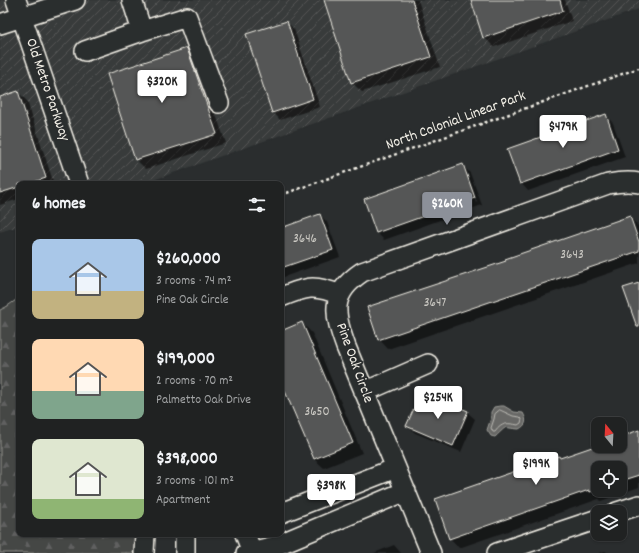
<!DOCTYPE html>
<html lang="en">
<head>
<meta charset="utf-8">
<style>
	body { margin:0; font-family:Dekko,sans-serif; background:#2d2f2f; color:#f1f3f6; height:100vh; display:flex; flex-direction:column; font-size:15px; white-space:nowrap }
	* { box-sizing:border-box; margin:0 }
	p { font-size:13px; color:#a2a4a5 }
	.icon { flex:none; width:22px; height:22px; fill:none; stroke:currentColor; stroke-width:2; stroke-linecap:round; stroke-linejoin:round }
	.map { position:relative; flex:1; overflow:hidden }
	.details { position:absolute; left:16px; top:181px; width:268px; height:356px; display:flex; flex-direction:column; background:#202222; border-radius:8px; box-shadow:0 1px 3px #0004,0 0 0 1px #3d3f40 }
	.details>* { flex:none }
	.needle { width:26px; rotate:342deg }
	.controls { position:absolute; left:591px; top:417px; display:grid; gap:8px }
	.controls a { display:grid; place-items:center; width:36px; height:36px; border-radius:8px; background:#202222; box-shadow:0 1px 3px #0004,0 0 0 1px #3d3f40; font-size:20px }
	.price { position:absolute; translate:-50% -34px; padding:0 9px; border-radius:4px; background:#fff; color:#222; font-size:13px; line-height:26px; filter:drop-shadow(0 1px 2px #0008) }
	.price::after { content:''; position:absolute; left:50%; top:24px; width:12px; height:9px; margin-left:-6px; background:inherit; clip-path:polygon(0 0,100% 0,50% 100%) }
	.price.selected { background:#8c9099; color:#fff }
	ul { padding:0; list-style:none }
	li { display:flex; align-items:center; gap:12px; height:100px; padding:0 16px }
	li span { display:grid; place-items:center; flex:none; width:112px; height:80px; border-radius:8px; color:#555 }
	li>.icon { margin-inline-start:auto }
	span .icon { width:48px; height:48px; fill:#fffc; stroke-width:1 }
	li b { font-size:17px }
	h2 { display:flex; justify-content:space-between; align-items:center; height:48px; padding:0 16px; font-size:17px }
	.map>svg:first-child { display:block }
</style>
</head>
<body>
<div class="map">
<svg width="639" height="553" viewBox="0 0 639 553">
	<defs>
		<pattern id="industrial-furrows" width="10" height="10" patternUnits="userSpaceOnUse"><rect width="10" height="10" fill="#373a3a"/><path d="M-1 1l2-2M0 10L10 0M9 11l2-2" fill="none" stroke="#555756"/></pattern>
		<pattern id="forest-firs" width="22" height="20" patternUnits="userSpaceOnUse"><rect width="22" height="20" fill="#444645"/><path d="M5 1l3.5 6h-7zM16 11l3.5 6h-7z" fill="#606160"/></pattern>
	</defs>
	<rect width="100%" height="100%" fill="#2a2d2e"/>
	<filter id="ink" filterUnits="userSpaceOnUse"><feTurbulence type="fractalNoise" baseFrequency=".025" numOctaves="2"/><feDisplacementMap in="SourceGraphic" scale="8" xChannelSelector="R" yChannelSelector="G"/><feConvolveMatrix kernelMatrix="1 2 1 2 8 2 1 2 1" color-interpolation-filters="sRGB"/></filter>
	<g filter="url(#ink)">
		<path fill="url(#industrial-furrows)" d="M0,0H639V9L142,184H90L88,180L77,184H19V226L0,232Z"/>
		<path fill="url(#forest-firs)" stroke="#9c9c96" d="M19,298V534H135V553H0V310L6,307Z"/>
		<path fill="#676866" stroke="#9f9f9a" d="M500,406H504L514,412L523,413C527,420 527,425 519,429C502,428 509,424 495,437L491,436L487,430L491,418V412L494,407Z"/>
		<path fill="#0007" fill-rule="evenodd" d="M326,0H418L440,67L362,92L352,83Z
			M472,0H565L572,21L494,47L484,37Z
			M287,22L294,29L320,107L280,120L273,112Z
			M186,49L196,59L226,143L146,169L136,160L108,74Z
			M18,92L27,101L54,184H19V199L0,205V98Z
			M605,115L613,123L625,157L528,191L521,183Z
			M463,166L470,173L482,205L384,240L376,232ZM465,173H467L477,202L476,203Z
			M320,215L327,222L340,257L281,278V229Z
			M630,217L639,227V263L388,349L379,339L507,262Z
			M302,323L312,333L362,453L324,468L314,459L281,379V332Z
			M427,408L467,412L475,419L461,452L415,433L408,426Z
			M639,431V487L601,501L599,499L459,548L450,538L561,459L598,446H620V438ZM598,468H620V490H598Z
			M394,545L401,553H374Z
			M605,551L608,553H599Z"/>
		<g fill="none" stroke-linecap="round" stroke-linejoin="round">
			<path stroke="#bcbab4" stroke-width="1" d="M500,410L513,416L520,417L522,419L521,423L518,425C508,423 502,422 495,432H493L491,428L494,419L495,414Z"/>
		</g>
		<path fill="#555756" stroke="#f4f1e8" d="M324,0H412L431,57L351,83Z
			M471,0H560L563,11L483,38Z
			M287,21L313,99L272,113L246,34Z
			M187,48L217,134L135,160L107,74Z
			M18,91L46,178L28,184H19V187L0,193V97Z
			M606,114L618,149L520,184L507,149Z
			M463,164L475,198L376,233L364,199Z
			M320,214L333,250L281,268V228Z
			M630,216L639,242V251L378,340L367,307L506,261L505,259Z
			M639,283V327H637L623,288Z
			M302,322L353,443L314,459L281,382V331Z
			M431,396L468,411L453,446L406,426L417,402L427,406Z
			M639,430V475L620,481V468H598V489L590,492L589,490L449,539L435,499L559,456L560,458L598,445V446H620V437Z"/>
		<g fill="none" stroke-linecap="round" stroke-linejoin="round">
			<defs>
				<path id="minor" d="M16,0L79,184
					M0,24L75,0
					M142,31L187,17L219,103
					M85,51L142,31L132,0
					M281,297C306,287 314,284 340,295
					M364,392L428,364
					M617,512L639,505
					M281,513L396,468
					M185,534V553
					M245,534L252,552
					M144,553L145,534
					M246,553L275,546L406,491
					M431,553L346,347C334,314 329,294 362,272L608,184C619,182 629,181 639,183
					M497,553L598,519"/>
			</defs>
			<use href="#minor" stroke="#f4f1e8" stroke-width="22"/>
			<path stroke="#f4f1e8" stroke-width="2.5" stroke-dasharray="3 3" stroke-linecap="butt" d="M281,195L639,68"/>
			<use href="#minor" stroke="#2a2d2e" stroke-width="19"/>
		</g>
	</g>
	<g text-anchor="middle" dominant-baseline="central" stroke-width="3.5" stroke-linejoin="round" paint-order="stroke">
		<g font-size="13" fill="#cccac4">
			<text x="305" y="239">3646</text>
			<text x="572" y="255">3643</text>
			<text x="435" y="303">3647</text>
			<text x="317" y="412">3650</text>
		</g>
		<g font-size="15" fill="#f4f1e8" stroke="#2a2d2e">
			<text transform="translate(47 90) rotate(71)">Old Metro Parkway</text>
			<text transform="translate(456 121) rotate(-20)">North Colonial Linear Park</text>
			<text transform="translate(354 363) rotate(70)">Pine Oak Circle</text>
		</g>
	</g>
</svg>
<div class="controls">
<a><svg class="needle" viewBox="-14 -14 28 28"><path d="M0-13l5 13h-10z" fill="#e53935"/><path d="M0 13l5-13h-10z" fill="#a2a4a5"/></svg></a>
<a><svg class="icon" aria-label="locate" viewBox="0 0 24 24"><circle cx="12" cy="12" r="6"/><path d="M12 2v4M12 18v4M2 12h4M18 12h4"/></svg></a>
<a><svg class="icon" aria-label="layers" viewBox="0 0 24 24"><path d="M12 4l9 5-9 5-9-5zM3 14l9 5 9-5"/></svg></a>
</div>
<b class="price" style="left:162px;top:104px">$320K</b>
<b class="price" style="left:563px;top:149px">$479K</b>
<b class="price selected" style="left:447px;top:226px">$260K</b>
<b class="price" style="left:438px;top:420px">$254K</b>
<b class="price" style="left:536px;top:486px">$199K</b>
<b class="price" style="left:331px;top:508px">$398K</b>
<section class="details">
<h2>6 homes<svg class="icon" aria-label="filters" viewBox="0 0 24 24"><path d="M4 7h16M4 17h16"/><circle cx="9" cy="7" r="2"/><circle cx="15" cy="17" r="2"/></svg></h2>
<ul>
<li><span style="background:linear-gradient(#a9c7e8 65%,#c2b280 0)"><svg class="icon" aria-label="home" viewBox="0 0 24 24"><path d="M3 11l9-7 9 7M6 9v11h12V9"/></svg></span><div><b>$260,000</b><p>3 rooms · 74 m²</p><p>Pine Oak Circle</p></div></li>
<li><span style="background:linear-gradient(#ffd9b3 65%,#7fa58c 0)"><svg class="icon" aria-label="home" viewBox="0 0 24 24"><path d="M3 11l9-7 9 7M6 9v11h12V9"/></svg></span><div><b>$199,000</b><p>2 rooms · 70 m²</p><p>Palmetto Oak Drive</p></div></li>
<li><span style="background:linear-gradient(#dfe7d0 75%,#8fb573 0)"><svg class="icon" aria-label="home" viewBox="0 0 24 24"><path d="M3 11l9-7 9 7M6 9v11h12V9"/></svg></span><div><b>$398,000</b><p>3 rooms · 101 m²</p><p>Apartment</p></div></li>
</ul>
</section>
</div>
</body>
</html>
